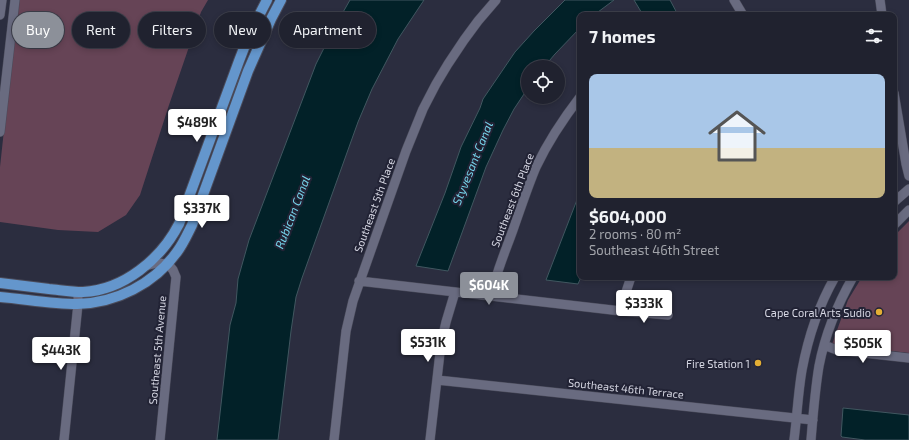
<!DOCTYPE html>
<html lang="en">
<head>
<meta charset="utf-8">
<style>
	body { margin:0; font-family:"Exo 2",sans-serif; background:#282a37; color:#f1f3f6; height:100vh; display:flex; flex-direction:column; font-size:15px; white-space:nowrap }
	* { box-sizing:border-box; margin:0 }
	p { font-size:13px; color:#a2a4aa }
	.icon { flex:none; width:22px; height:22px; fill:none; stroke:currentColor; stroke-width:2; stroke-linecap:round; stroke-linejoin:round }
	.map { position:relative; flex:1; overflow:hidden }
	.panel { position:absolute; left:577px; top:12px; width:320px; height:268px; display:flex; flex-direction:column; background:#20222f; border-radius:8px; box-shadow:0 2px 6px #0003,0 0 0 1px #3d3f4b }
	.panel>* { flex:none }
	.top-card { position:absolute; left:12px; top:12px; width:380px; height:36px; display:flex; gap:8px }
	.tools { position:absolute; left:521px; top:60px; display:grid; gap:8px }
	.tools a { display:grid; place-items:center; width:44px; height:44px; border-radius:50%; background:#20222f; box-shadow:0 2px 6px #0003,0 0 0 1px #3d3f4b; font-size:20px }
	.price { position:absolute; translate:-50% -34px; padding:0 9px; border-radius:4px; background:#fff; color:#222; font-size:13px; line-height:26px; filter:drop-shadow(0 1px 2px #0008) }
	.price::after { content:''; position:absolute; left:50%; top:24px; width:12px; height:9px; margin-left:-6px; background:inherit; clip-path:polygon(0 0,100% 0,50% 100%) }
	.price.on { background:#8c9099; color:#fff }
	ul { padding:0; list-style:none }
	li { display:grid; align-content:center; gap:8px; height:212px; padding:0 12px }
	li+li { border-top:1px solid #3d3f4b }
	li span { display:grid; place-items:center; height:124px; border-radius:8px; color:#555 }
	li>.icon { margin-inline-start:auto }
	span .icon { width:72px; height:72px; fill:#fffc; stroke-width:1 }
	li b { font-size:17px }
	h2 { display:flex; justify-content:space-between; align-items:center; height:48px; padding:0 12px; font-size:17px }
	.chip { padding:0 14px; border-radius:18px; background:#20222f; box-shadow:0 2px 6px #0003,0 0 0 1px #3d3f4b; font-size:14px; line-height:36px }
	.chip.on { background:#8c9099; color:#fff }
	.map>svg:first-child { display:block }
</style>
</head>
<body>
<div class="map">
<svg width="909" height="440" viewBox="0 0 909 440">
	<rect width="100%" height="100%" fill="#2b2d3f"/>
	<path fill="#664456" d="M18,0H208L201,12L169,105L140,195L126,215L98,232L58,230L0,222V167Z
		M909,221V353L832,344L848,300L862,277H894V236Z"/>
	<path fill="#022128" stroke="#415760" d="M350,0H424L398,39L372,89L358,122L302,278L296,297L291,331L278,440H217L230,325L236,303L238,279L249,240L316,64L334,28Z
		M565,0H614L594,15H580V28L555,54L544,67H528V88L514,109L503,130L486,167L448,271L416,266L445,193L461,147L480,108L483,99L515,52L534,31Z
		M634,0H670L678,15H643Z
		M580,192L581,277L578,284L546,280Z
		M843,408L909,415V440H865L842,437L841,436Z"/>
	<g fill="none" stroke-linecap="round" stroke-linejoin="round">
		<defs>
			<path id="minor" d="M734,0L743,15
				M880,0L882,15
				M0,15L2,0
				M894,93L906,164L909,176
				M0,132L15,0
				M894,202L909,189
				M894,225L909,210
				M145,266L157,263L168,264L173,270L176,277L160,440
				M359,281L621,311L668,315
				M491,296C496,272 506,250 514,227C521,207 528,186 536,167C548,142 563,119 580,97
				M621,311L624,298L631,277
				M824,345L837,350L909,358
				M437,380L813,420
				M64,440L78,304V292
				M334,440L346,331L353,301L406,151L423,109L436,84L448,64L464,40L478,21L496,0
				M430,440L441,344L446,322L455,292
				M794,440C797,417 798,393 802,370C808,338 819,305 835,277
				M811,440C813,415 815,390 819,366C825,335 837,305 853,277"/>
			<path id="major" d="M0,283C16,285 33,287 49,289C60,290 71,292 83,292C124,290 161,259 179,224L239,61L249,35L267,0
				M0,297C25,299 51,304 77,304C116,303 154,284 177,252C183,244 187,235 192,225L248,71L271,19L281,0"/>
		</defs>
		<use href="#minor" stroke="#4a4b5a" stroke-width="10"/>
		<use href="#major" stroke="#4a4b5a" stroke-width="12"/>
		<use href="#minor" stroke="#696b80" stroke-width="9"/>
		<use href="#major" stroke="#6496cc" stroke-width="10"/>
	</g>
	<g fill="#e3ae34" stroke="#222335" stroke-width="1.5">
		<circle cx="879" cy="312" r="4"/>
		<circle cx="758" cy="363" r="4"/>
	</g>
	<g text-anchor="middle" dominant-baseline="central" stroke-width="4" stroke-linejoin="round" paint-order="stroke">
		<g font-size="11" fill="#d5d6e2" stroke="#222335">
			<text transform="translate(512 200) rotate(-69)">Southeast 6th Place</text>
			<text transform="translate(374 205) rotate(-70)">Southeast 5th Place</text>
			<text transform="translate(157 350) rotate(-85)">Southeast 5th Avenue</text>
			<text transform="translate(626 388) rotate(6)">Southeast 46th Terrace</text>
		</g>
		<g font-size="11" fill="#d5d6e2" stroke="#222335" text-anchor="end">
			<text x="871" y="312">Cape Coral Arts Sudio</text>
			<text x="750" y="363">Fire Station 1</text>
		</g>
		<g font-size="12" font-style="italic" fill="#76d4eb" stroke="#222335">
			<text transform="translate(472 163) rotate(-68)">Styvesant Canal</text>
			<text transform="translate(292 212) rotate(-69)">Rubican Canal</text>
		</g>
	</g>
</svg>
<div class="tools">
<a><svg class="icon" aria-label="locate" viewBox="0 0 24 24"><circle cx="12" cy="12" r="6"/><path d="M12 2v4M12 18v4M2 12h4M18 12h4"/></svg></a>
</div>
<b class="price" style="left:197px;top:143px">$489K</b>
<b class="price" style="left:202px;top:229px">$337K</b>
<b class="price on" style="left:489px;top:306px">$604K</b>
<b class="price" style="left:644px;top:324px">$333K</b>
<b class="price" style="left:428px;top:363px">$531K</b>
<b class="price" style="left:863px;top:364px">$505K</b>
<b class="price" style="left:61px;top:371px">$443K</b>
<div class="top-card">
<a class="chip on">Buy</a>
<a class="chip">Rent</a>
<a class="chip">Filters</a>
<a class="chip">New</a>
<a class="chip">Apartment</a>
</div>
<section class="panel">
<h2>7 homes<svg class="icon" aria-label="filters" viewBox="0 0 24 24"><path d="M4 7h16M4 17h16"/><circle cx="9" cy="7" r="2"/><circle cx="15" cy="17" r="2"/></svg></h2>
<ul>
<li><span style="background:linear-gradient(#a9c7e8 60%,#c2b280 0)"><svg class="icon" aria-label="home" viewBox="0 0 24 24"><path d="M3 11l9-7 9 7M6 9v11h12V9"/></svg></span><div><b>$604,000</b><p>2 rooms · 80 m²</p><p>Southeast 46th Street</p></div></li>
</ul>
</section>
</div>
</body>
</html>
